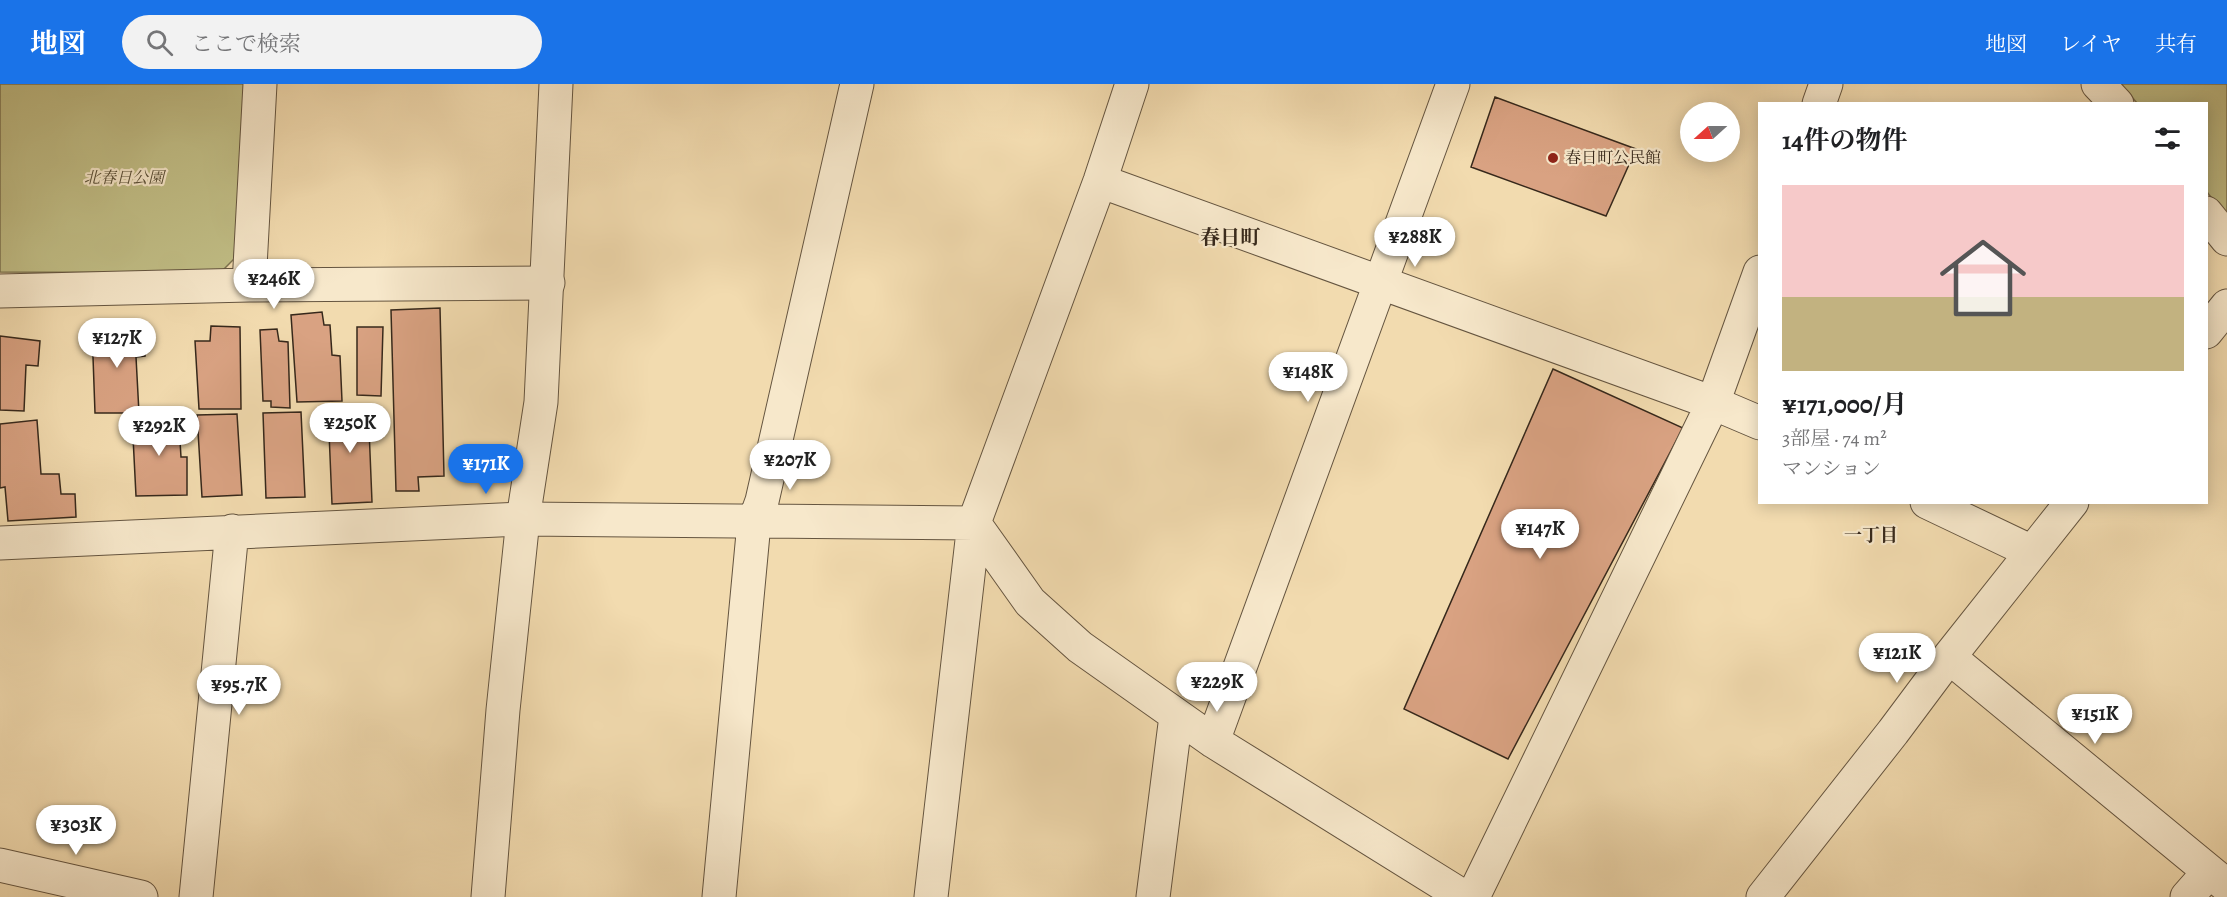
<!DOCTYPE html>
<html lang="ja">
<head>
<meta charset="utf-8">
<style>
	body { margin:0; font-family:Alegreya,"Noto Serif JP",serif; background:#f2f2f2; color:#202124; height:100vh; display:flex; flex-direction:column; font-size:22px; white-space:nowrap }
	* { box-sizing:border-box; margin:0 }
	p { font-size:20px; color:#757577 }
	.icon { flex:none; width:33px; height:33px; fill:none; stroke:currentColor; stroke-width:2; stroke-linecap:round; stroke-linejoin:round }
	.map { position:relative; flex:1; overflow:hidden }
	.sheet { position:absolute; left:1758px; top:18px; width:450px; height:402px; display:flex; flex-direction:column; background:#fff; border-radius:0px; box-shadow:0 3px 15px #0003 }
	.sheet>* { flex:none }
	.needle { width:39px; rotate:249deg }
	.controls { position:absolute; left:1680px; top:18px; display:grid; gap:12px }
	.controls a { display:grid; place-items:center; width:60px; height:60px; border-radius:50%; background:#fff; box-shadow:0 3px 15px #0003; font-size:30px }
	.price { position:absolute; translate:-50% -51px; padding:0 14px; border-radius:21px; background:#fff; color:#222; font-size:20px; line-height:39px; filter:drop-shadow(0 2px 3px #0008) }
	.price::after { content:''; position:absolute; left:50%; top:36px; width:18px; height:14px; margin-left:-9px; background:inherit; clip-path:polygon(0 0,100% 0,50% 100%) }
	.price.selected { background:#1a73e8; color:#fff }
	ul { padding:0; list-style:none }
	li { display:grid; align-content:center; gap:12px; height:318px; padding:0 24px }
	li+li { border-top:2px solid #e0e0e0 }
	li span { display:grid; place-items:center; height:186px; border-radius:0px; color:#555 }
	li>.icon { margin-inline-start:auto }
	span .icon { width:108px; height:108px; fill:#fffc; stroke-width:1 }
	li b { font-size:26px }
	h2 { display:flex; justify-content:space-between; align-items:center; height:72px; padding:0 24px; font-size:26px }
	header { display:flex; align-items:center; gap:36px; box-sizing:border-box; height:84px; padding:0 30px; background:#1a73e8; color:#fff }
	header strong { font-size:28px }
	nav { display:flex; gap:33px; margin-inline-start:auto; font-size:21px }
	.search { width:420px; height:54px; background:#f2f2f2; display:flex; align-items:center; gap:15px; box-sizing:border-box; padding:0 21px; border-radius:33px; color:#757577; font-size:22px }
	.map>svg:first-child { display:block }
</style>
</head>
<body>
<header>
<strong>地図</strong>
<div class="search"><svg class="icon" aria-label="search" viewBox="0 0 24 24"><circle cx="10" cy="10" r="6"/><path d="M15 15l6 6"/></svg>ここで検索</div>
<nav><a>地図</a><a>レイヤ</a><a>共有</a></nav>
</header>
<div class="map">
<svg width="2227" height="813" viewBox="0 0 2227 813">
	<rect width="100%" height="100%" fill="#f2dbaf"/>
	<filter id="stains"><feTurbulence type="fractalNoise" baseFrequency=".00333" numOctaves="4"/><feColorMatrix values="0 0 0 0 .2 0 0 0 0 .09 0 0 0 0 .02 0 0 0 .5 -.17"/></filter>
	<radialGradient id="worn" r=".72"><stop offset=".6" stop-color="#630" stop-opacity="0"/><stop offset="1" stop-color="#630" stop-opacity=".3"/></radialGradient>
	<path fill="#c1be86" stroke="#7c7350" stroke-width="1.5" d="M0,0H249L234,175L220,189L0,188Z
		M2121,0H2227V134L2207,108L2206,20L2137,19Z"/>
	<path fill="#d9a282" stroke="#36281b" stroke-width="1.5" d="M1495,13L1636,65L1606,132L1471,83Z
		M440,224L444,392L418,393L419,407H396L391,226Z
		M322,228L324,241H330L332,271L340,272L342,317L297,318L291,231Z
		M211,242L240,243L241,325H199L195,257H210Z
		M125,243L130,247L146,244L145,272L136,273L139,329H95L92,245Z
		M357,243H383L381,312L357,311Z
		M277,245L279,257L288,258L290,324L271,323V317H263L260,246Z
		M0,252L40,257L38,282L26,281L24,327L0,326Z
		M1553,285L1683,344L1508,675L1404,625Z
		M368,320L372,418L332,420L328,324Z
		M301,328L305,413L266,414L263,329Z
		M237,330L242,411L202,413L197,331Z
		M172,332L173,340L179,341L181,373H187V411L136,412L132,333Z
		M37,336L41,390H59L61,410H75L76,433L8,437L5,403L0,404V340Z"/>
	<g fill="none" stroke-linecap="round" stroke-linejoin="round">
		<defs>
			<path id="minor" d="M1819,20L1826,0
				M1100,97L1713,319L1760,339
				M249,201L260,0
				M0,207L249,201L548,199
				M2206,248L2227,222
				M1927,418L2032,468
				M0,459L523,435L974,439L1030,518L1080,563L1213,657L1464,813
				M1949,573L2227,802
				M1213,657L1453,0
				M196,813L232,447
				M719,813L754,439L762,417L857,0
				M931,813L974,439L1100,97L1132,0
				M1153,813L1176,632
				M1473,813L1713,319L1760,188
				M1763,813L1893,648L1949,573L2072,418
				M2187,813L2209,788"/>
			<path id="tertiary" d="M2098,0L2117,20
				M2206,129L2227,155
				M0,781L141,813
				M488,813L503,626L523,435L541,318L556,0"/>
		</defs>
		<use href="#minor" stroke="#655540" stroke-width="35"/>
		<use href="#tertiary" stroke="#655540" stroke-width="35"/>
		<use href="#minor" stroke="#f7e8cb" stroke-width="33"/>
		<use href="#tertiary" stroke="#f7e8cb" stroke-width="33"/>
	</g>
	<circle fill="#8f2418" stroke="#f7e8cb" stroke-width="2" cx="1553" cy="74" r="6"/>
	<g text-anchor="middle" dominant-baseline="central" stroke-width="4.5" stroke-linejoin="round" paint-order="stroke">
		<g font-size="16" fill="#36281b" stroke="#f7e8cb" text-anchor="start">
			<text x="1565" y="74">春日町公民館</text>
		</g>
		<g font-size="16" font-style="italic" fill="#594e36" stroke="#f7e8cb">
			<text x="124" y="94">北春日公園</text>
		</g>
		<g font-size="18" font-weight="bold" fill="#36281b" stroke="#f7e8cb">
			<text x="1871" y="451">一丁目</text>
		</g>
		<g font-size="20" font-weight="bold" fill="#36281b" stroke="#f7e8cb">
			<text x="1230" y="153">春日町</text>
		</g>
	</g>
	<rect width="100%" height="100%" filter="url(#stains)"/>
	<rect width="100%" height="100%" fill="url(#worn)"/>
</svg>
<div class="controls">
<a><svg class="needle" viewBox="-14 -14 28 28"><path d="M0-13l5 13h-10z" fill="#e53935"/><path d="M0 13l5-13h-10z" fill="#757577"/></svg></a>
</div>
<b class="price" style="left:1415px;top:184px">¥288K</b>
<b class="price" style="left:274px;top:226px">¥246K</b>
<b class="price" style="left:117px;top:285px">¥127K</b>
<b class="price" style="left:1308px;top:319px">¥148K</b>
<b class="price" style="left:350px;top:370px">¥250K</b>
<b class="price" style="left:159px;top:373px">¥292K</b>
<b class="price" style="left:790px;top:407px">¥207K</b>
<b class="price selected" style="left:486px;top:411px">¥171K</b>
<b class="price" style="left:1540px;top:476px">¥147K</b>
<b class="price" style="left:1897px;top:600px">¥121K</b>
<b class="price" style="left:1217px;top:629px">¥229K</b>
<b class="price" style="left:239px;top:632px">¥95.7K</b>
<b class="price" style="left:2095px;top:661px">¥151K</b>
<b class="price" style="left:76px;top:772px">¥303K</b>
<section class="sheet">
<h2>14件の物件<svg class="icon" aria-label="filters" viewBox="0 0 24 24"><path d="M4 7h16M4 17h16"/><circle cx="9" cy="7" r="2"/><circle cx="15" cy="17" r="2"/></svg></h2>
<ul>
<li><span style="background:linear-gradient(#f6c9c9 60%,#c2b280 0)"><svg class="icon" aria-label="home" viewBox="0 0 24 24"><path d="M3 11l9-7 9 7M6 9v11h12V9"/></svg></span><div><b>¥171,000/月</b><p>3部屋 · 74 m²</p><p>マンション</p></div></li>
</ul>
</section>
</div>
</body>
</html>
